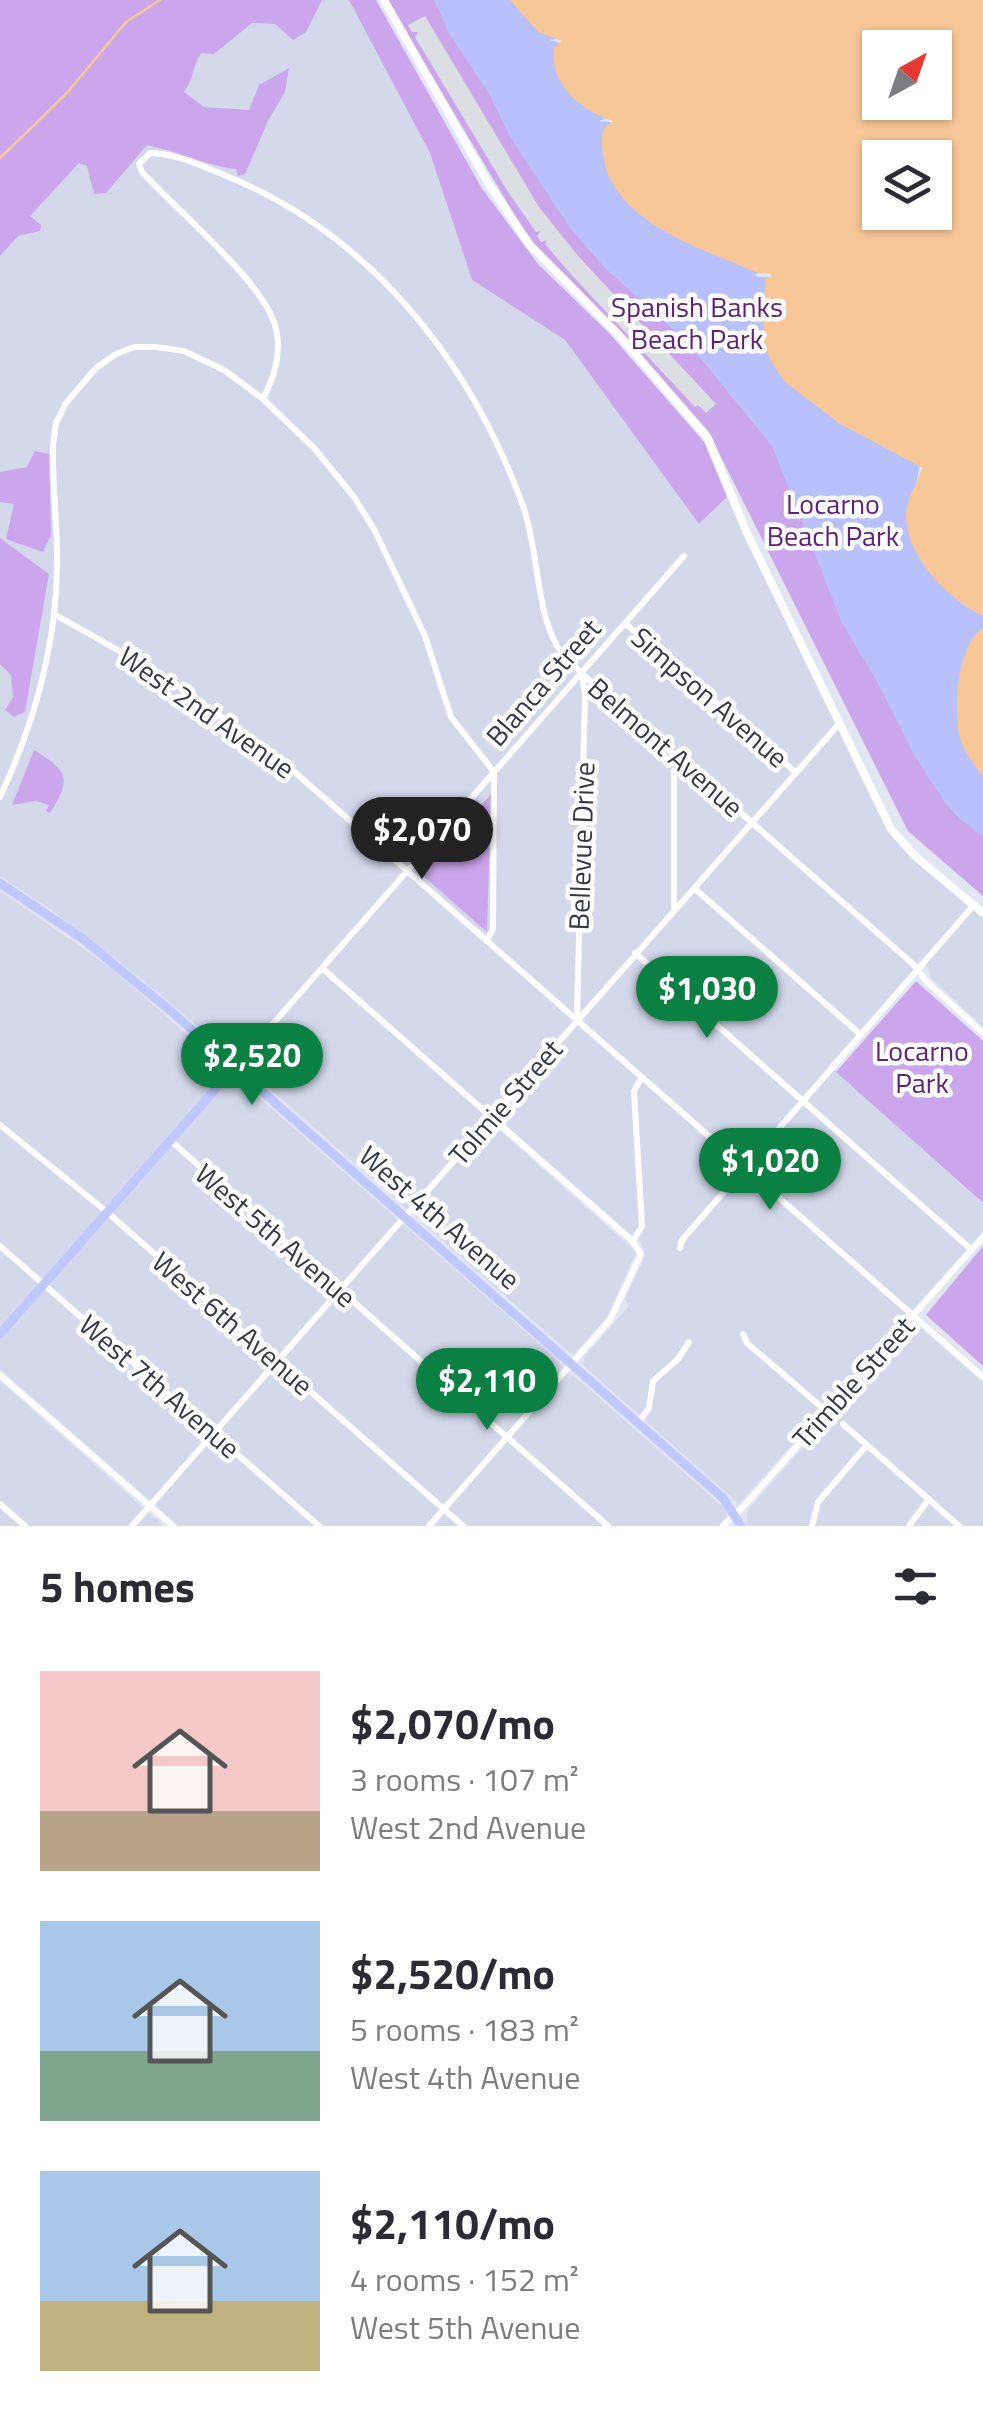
<!DOCTYPE html>
<html lang="en">
<head>
<meta charset="utf-8">
<style>
	body { margin:0; font-family:"Titillium Web",sans-serif; background:#f7f7f7; color:#2b2b33; height:100vh; display:flex; flex-direction:column; font-size:38px; white-space:nowrap }
	* { box-sizing:border-box; margin:0 }
	p { font-size:32px; color:#7c7c81 }
	.icon { flex:none; width:55px; height:55px; fill:none; stroke:currentColor; stroke-width:2; stroke-linecap:round; stroke-linejoin:round }
	.map { position:relative; height:1526px; overflow:hidden }
	.sheet { display:flex; flex-direction:column; background:#fff; flex:1 }
	.sheet>* { flex:none }
	.needle { width:65px; rotate:40deg }
	.buttons { position:absolute; left:862px; top:30px; display:grid; gap:20px }
	.buttons a { display:grid; place-items:center; width:90px; height:90px; border-radius:0px; background:#fff; box-shadow:0 2px 8px #0004; font-size:50px }
	.price { position:absolute; translate:-50% -85px; padding:0 22px; border-radius:35px; background:#0b8043; color:#fff; font-size:32px; line-height:65px; filter:drop-shadow(0 2px 5px #0008) }
	.price::after { content:''; position:absolute; left:50%; top:60px; width:30px; height:22px; margin-left:-15px; background:inherit; clip-path:polygon(0 0,100% 0,50% 100%) }
	.price.on { background:#222; color:#fff }
	ul { padding:0; list-style:none }
	li { display:flex; align-items:center; gap:30px; height:250px; padding:0 40px }
	li span { display:grid; place-items:center; flex:none; width:280px; height:200px; border-radius:0px; color:#555 }
	li>.icon { margin-inline-start:auto }
	span .icon { width:120px; height:120px; fill:#fffc; stroke-width:1 }
	li b { font-size:42px }
	h2 { display:flex; justify-content:space-between; align-items:center; height:120px; padding:0 40px; font-size:42px }
	.map>svg:first-child { display:block }
</style>
</head>
<body>
<div class="map">
<svg width="983" height="1526" viewBox="0 0 983 1526">
	<rect width="100%" height="100%" fill="#e2e6f3"/>
	<path fill="#d3d9eb" d="M234,0H354L430,153L472,280L565,340L699,524L727,497L887,830L906,853L983,918V1027L931,978L928,967L921,962L829,1065L983,1204V1231L739,1504L583,1365L584,1357L629,1306L625,1299L643,1261L644,1250L640,1242L501,1121L496,1127L636,1252L607,1317L575,1353H570L232,1055L144,981L50,909L0,876V239Z
		M0,891L110,967L559,1361L562,1367L559,1372L574,1376L723,1507L727,1515L719,1526H179L0,1369Z
		M911,1324L918,1325L983,1383V1526H747V1511Z
		M0,1381L164,1526H0Z"/>
	<path fill="#cca6ec" d="M0,0H322L306,32L293,40L275,24L252,23L214,54L201,53C192,68 194,78 184,92L204,107L249,110L259,85L289,68L285,92L269,119L245,174L238,176L236,169C206,166 178,151 147,145L106,193L94,194L87,166L79,163L30,216L41,225L40,231L18,236L0,256Z
		M349,0H376L481,187L538,264L609,333L704,442L727,497L699,524L565,340L472,280L430,153Z
		M387,0H508L677,248L756,277L762,363L983,776V896L908,831L708,431L624,335L545,259L520,224Z
		M35,451L49,454L51,535L43,552L6,539L14,504L0,502V472L27,467Z
		M0,538L49,574L25,712L14,717L5,710L13,697L11,675L0,664Z
		M34,750C68,771 72,778 50,813L46,811L49,805L36,801L12,805Z
		M491,794L487,932L421,874Z
		M916,981L983,1041V1203L836,1072Z
		M983,1246V1366L926,1315Z"/>
	<path fill="#b9c1fc" d="M434,0H515L558,39L549,40L560,43L557,49L607,118L599,121L611,122L770,273H758L754,276L778,279L920,462L915,495L983,613V836L960,819L945,803L916,758L874,676L842,623L772,446L689,344L605,268L569,227L509,135L489,93L450,35Z"/>
	<path fill="#dbdee3" d="M425,16L539,207L579,257L716,404L706,413L698,405L695,407L569,272L545,244L547,240L541,242L537,236L541,231L536,232L508,192L415,37L418,32H412L408,25Z"/>
	<path fill="#f7c797" fill-rule="evenodd" d="M510,0H983V616C941,596 884,534 915,486C919,479 919,471 923,468L840,424L785,382L771,362L763,339L765,277H772L770,273H758C695,245 591,217 603,129L613,121C583,111 549,86 554,48L562,41L538,32ZM880,48H935V102H880ZM880,158H935V212H880Z
		M983,628V776C975,766 966,754 961,742C952,714 957,643 983,628Z"/>
	<g fill="none" stroke-linecap="round" stroke-linejoin="round">
		<path stroke="#f7c797" stroke-width="2.5" d="M0,158L67,93L126,22L160,0"/>
		<path stroke="#fff" stroke-width="6" d="M263,399C276,374 284,344 272,317C253,274 177,210 142,172L139,164L150,153C179,154 202,166 229,177C373,237 471,363 523,506C538,547 536,610 557,646C565,659 577,669 588,679L913,964L926,981L983,1033
			M54,614L167,678L281,760L983,1377
			M625,623L795,772
			M0,797C33,726 56,647 57,568C58,527 52,486 53,445L56,423L66,403L96,368L116,354L134,347H156L184,351L224,370L263,399L314,448L354,497L375,531L425,636L451,717L494,772L493,929L487,940
			M694,888L861,1035
			M674,909V771L680,760
			M635,953L972,1250
			M322,968L631,1240L641,1254L610,1320L429,1526
			M577,1019L585,695L582,674
			M235,1067L684,556
			M0,1125L107,1212L463,1526
			M171,1141L608,1526
			M633,1241L642,1226L634,1091L642,1077
			M0,1246L319,1526
			M680,1248L682,1240L973,906
			M743,1334L747,1343L826,1411
			M0,1375L173,1526
			M638,1423L649,1408L653,1381L678,1359L689,1342
			M843,1424L959,1526
			M0,1504L25,1526
			M132,1526L839,724
			M723,1526L744,1506L983,1237
			M812,1526L818,1502L867,1445
			M909,1526L929,1499"/>
		<path stroke="#fff" stroke-width="8" d="M384,0L490,186L530,245L619,335L708,438L746,531L891,829L916,857L983,913"/>
		<path stroke="#c0c9ff" stroke-width="9" d="M0,883L83,939L172,1012L723,1498L741,1526
			M0,1334L235,1067"/>
	</g>
	<g text-anchor="middle" dominant-baseline="central" stroke-width="9" stroke-linejoin="round" paint-order="stroke">
		<g font-size="28" fill="#61217b" stroke="#fff">
			<text x="697" y="306">Spanish Banks<tspan x="697" dy="32">Beach Park</tspan></text>
			<text x="833" y="503">Locarno<tspan x="833" dy="32">Beach Park</tspan></text>
			<text x="922" y="1050">Locarno<tspan x="922" dy="32">Park</tspan></text>
		</g>
		<g font-size="28" fill="#323845" stroke="#fff">
			<text transform="translate(543 682) rotate(-49)">Blanca Street</text>
			<text transform="translate(710 697) rotate(41)">Simpson Avenue</text>
			<text transform="translate(207 712) rotate(35)">West 2nd Avenue</text>
			<text transform="translate(666 747) rotate(41)">Belmont Avenue</text>
			<text transform="translate(581 846) rotate(-88)">Bellevue Drive</text>
			<text transform="translate(505 1102) rotate(-49)">Tolmie Street</text>
			<text transform="translate(440 1217) rotate(41)">West 4th Avenue</text>
			<text transform="translate(276 1235) rotate(41)">West 5th Avenue</text>
			<text transform="translate(233 1323) rotate(41)">West 6th Avenue</text>
			<text transform="translate(853 1382) rotate(-48)">Trimble Street</text>
			<text transform="translate(160 1386) rotate(41)">West 7th Avenue</text>
		</g>
	</g>
</svg>
<div class="buttons">
<a><svg class="needle" viewBox="-14 -14 28 28"><path d="M0-13l5 13h-10z" fill="#e53935"/><path d="M0 13l5-13h-10z" fill="#7c7c81"/></svg></a>
<a><svg class="icon" aria-label="layers" viewBox="0 0 24 24"><path d="M12 4l9 5-9 5-9-5zM3 14l9 5 9-5"/></svg></a>
</div>
<b class="price on" style="left:422px;top:882px">$2,070</b>
<b class="price" style="left:707px;top:1041px">$1,030</b>
<b class="price" style="left:252px;top:1108px">$2,520</b>
<b class="price" style="left:770px;top:1213px">$1,020</b>
<b class="price" style="left:487px;top:1433px">$2,110</b>
</div>
<section class="sheet">
<h2>5 homes<svg class="icon" aria-label="filters" viewBox="0 0 24 24"><path d="M4 7h16M4 17h16"/><circle cx="9" cy="7" r="2"/><circle cx="15" cy="17" r="2"/></svg></h2>
<ul>
<li><span style="background:linear-gradient(#f6c9c9 70%,#b9a48a 0)"><svg class="icon" aria-label="home" viewBox="0 0 24 24"><path d="M3 11l9-7 9 7M6 9v11h12V9"/></svg></span><div><b>$2,070/mo</b><p>3 rooms · 107 m²</p><p>West 2nd Avenue</p></div></li>
<li><span style="background:linear-gradient(#a9c7e8 65%,#7fa58c 0)"><svg class="icon" aria-label="home" viewBox="0 0 24 24"><path d="M3 11l9-7 9 7M6 9v11h12V9"/></svg></span><div><b>$2,520/mo</b><p>5 rooms · 183 m²</p><p>West 4th Avenue</p></div></li>
<li><span style="background:linear-gradient(#a9c7e8 65%,#c2b280 0)"><svg class="icon" aria-label="home" viewBox="0 0 24 24"><path d="M3 11l9-7 9 7M6 9v11h12V9"/></svg></span><div><b>$2,110/mo</b><p>4 rooms · 152 m²</p><p>West 5th Avenue</p></div></li>
</ul>
</section>
</body>
</html>
